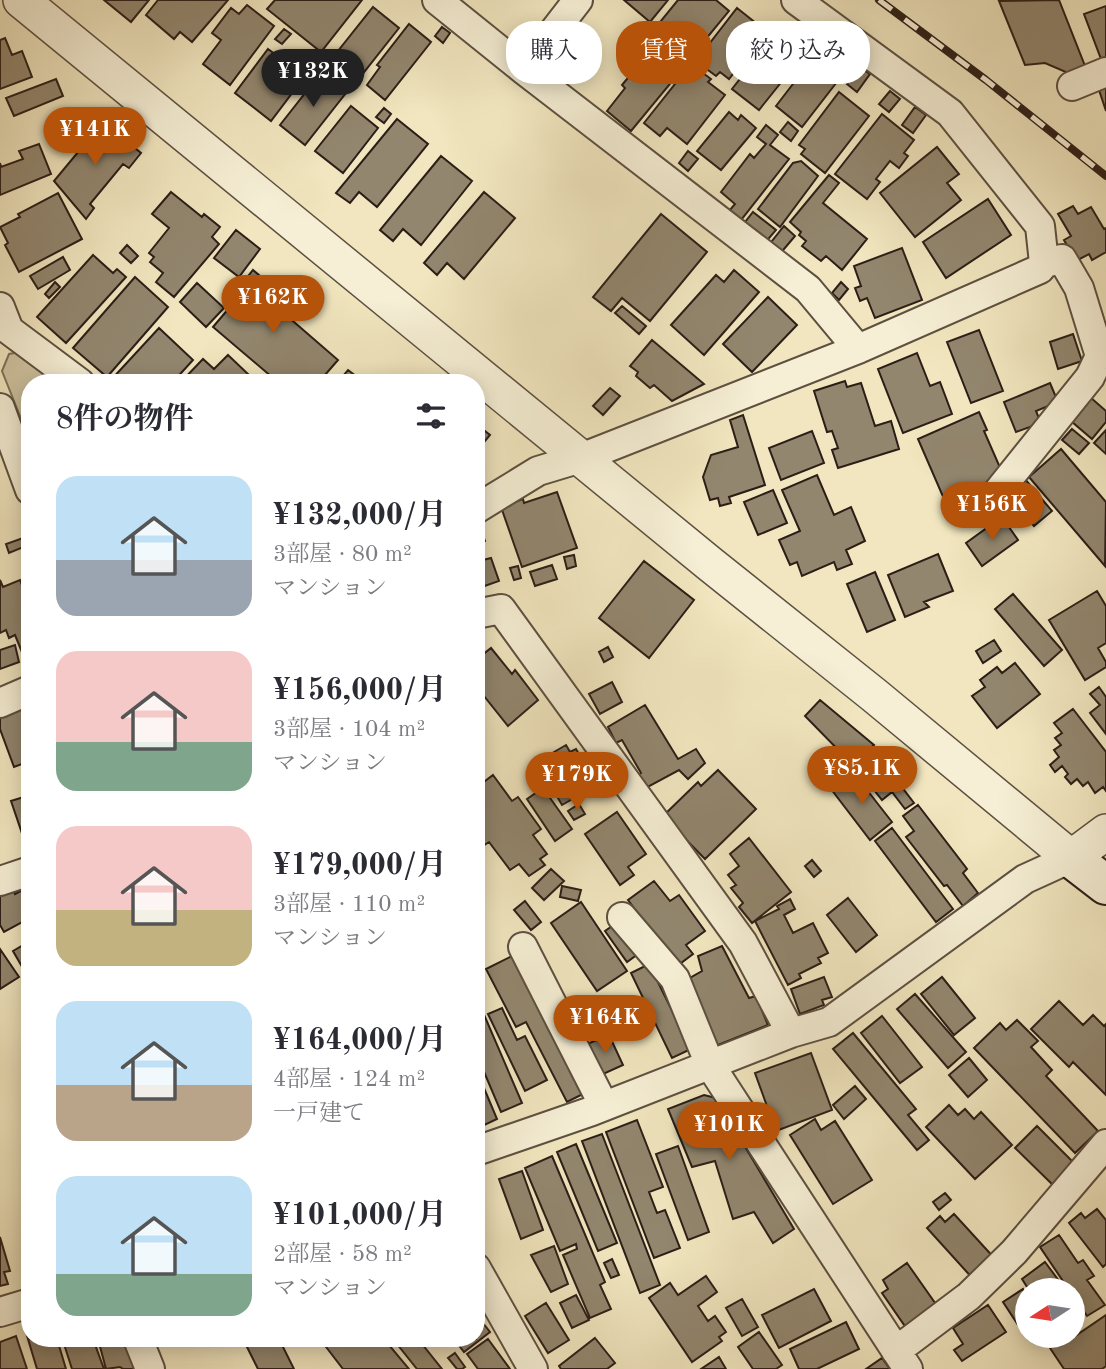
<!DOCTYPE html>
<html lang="ja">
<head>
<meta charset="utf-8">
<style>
	body { margin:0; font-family:"Old Standard TT","Noto Serif JP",serif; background:#f7f7f7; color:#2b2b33; height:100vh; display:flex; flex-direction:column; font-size:26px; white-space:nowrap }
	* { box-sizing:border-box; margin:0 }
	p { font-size:23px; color:#7c7c81 }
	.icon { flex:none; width:38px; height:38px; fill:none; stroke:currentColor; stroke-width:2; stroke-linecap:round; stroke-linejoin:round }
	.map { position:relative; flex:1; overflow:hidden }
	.side { position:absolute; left:21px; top:374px; width:464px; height:973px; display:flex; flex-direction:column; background:#fff; border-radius:28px; box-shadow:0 4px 18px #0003 }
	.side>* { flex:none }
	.guide { position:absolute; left:506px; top:21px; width:495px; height:63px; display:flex; gap:14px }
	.needle { width:46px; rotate:258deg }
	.tools { position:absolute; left:1015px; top:1278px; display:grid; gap:14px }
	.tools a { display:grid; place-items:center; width:70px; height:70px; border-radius:50%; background:#fff; box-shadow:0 4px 18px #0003; font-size:35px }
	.price { position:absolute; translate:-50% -60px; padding:0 16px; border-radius:24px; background:#b45309; color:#fff; font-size:23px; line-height:46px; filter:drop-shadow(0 2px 4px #0008) }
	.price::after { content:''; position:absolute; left:50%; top:42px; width:21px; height:16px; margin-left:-10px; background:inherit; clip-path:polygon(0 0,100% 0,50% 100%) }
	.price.current { background:#222; color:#fff }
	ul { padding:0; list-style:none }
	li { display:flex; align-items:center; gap:21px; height:175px; padding:0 35px }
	li span { display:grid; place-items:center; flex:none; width:196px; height:140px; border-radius:21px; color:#555 }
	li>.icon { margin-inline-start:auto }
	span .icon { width:84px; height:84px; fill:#fffc; stroke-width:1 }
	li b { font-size:30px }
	h2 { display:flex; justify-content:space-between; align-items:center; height:84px; padding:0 35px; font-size:30px }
	.chip { padding:0 24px; border-radius:28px; background:#fff; box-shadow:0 4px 18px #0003; font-size:24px; line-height:63px }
	.chip.current { background:#b45309; color:#fff }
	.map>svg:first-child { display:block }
</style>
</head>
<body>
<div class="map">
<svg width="1106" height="1369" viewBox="0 0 1106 1369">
	<rect width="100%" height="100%" fill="#f1e6bf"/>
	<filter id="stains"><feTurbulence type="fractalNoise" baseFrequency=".00286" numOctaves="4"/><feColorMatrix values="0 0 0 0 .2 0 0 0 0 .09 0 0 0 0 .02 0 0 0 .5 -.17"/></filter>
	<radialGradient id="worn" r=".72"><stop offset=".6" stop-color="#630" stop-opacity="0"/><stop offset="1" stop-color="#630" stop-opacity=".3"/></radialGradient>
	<path fill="#d0c4a2" stroke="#7e715c" stroke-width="2" d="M20,352L59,383H30V441L2,371L9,354Z"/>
	<path fill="#92866e" stroke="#2c1e17" stroke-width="2" d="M104,0H149L131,22Z
		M158,0H228L192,42L180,32L174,39L146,15Z
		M275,0H362L321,52L267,9Z
		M624,0H668L650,22Z
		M678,0H716L729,11L696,51L660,22Z
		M1059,0L1085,66L1068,73L1045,63L1025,65L999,1Z
		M247,5L274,26L230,85L203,64L221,40L212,33L231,8L239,14Z
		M1106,6V57L1101,59L1084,14Z
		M373,7L399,28L357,81L330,61Z
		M737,8L766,31L729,79L720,72L716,76L696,61Z
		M409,24L431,42L385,100L367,85L380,67L377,65Z
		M442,27L450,33L443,43L435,36Z
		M284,29L291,34L282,44L275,39Z
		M810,31L817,37L809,47L802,41Z
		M5,38L12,55L22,51L32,77L0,89V40Z
		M772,38L799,60L759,110L732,89Z
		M268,49L305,76L271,121L235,93Z
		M651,50L679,73L631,131L607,111L625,88L622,85Z
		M845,57L853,63L846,73L838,67Z
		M817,60L840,78L802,127L776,106L803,71L806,74Z
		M691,64L711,79L708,82L725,95L687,144L667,128L660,136L644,123Z
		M859,67L870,74L857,92L847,84Z
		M321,73L346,93L305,145L280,125Z
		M56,79L63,96L14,116L6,98Z
		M1106,85V111L1098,87Z
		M890,91L900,99L889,112L879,104Z
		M839,92L869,116L825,173L801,154L805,149L799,145Z
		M351,106L378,128L343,173L315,151Z
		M915,107L926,115L913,133L902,125Z
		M384,108L391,114L384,123L376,117Z
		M729,112L738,120L741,115L756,128L721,170L697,151Z
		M882,114L914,140L904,153L908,156L899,168L890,161L876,179L880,182L867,199L835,174Z
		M397,119L428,144L377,207L359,192L350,203L336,193Z
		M103,122L141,153L129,168L123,164L90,204L94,208L86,219L54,181Z
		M788,122L798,131L791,141L780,132Z
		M766,125L778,135L770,145L789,159L741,220L729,211L735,204L721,192L750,154L754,158L766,144L757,137Z
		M39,144L51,174L0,195V163L1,167L23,159L19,151Z
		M937,147L959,174L947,183L961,200L915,237L880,193Z
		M688,151L698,159L688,171L679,163Z
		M441,156L472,181L421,245L403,229L393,241L380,230Z
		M801,161L818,176L780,227L758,209L793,163Z
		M829,175L839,183L823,203L867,239L842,270L826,256L821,261L802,246L806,241L799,235L801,232L790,222Z
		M171,192L202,217L204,214L220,227L212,237L219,244L174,297L156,282L163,273L150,262L154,257L149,253L169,228L152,214Z
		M484,192L515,218L464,279L447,263L437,275L424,263Z
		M58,193L82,239L19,272L5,245L8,243L0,227L20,217L18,214Z
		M988,199L1011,235L946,278L923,242Z
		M1073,206L1078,214L1091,207L1104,229L1106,228V252L1092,260L1089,254L1076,261L1064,240L1071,236L1058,214Z
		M753,212L776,230L765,243L742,226Z
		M661,214L707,252L650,321L622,298L611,311L593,297Z
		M784,226L795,236L779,255L768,246Z
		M236,230L260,249L239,277L214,258Z
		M127,245L138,256L131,263L120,253Z
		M902,248L922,300L875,318L867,298L860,301L855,288L861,286L854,266Z
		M93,255L113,273L117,269L126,277L66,343L37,317Z
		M63,257L70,270L38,289L30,276Z
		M253,270L294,305L286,315L338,360L318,383H279L213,327L242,293L237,290Z
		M734,270L759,292L704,355L671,325L716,275L724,282Z
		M135,277L168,307L107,377L73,348Z
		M55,282L60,287L49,298L45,294Z
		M841,282L848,289L839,300L832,293Z
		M197,283L224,308L206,327L180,302Z
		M768,297L797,325L752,372L723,344Z
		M622,306L646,326L639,334L615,313Z
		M159,328L193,360L172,383H112L110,381Z
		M979,330L1003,391L971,403L947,342Z
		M1073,334L1082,361L1058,369L1050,342Z
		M652,340L704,384L672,401L654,385L650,388L636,376L638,372L630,366Z
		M917,353L930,386L940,382L952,414L903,433L878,369Z
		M228,355L249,375L242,383H180L203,359L214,369Z
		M348,370L365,383H337Z
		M845,381L847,387L861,383L875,426L891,421L899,449L838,468L832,450L838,448L832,431L827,432L814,391Z
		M1050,383L1058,402L1036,411L1041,423L1016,432L1004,402Z
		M610,388L620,396L603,415L593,406Z
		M1090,397L1106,411V422L1092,439L1071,421Z
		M979,412L987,430L984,431L1005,479L969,494L974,506L951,515L918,439Z
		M743,415L765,485L729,497L731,503L720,506L718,498L710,500L703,477L711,455L738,447L730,420Z
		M476,424L490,435L476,452Z
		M1072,429L1089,443L1079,454L1062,440Z
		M1106,430V454L1094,443Z
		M812,431L824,463L781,480L769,448Z
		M1061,449L1106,502L1105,566L1029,477Z
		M817,475L834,515L851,507L865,541L846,550L852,564L837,570L834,562L802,576L797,562L790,565L779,540L800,531L782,490Z
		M1024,478L1052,511L1034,526L1006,493Z
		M773,490L787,523L758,535L744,502Z
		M557,492L577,548L522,567L501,507L523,499L524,503Z
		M1002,517L1018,540L982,566L966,543Z
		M481,530L485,541L478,544L483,560L491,558L499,581L476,589V531Z
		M23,538L26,546L9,553L6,544Z
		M938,554L953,591L924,602L929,607L905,617L888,575Z
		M574,555L576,566L567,569L564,557Z
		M644,561L694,600L649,658L599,618Z
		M552,565L557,579L535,586L530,572Z
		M518,566L521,578L514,580L510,568Z
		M875,572L895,620L867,632L847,584Z
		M0,580L3,587L20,580L26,596L30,594V654L24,657L15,635L9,638L6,630L0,633Z
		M1097,591L1106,606V643L1098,648L1106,662V667L1085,680L1049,620Z
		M1013,594L1062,650L1044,666L995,609Z
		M994,640L1001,651L983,663L976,651Z
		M15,645L19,662L0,669V650Z
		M608,647L613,657L604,662L599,652Z
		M491,648L512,674L515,670L538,700L508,726L476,686V660Z
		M1015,663L1040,694L997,728L972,696L985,687L980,680L997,667L1002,673Z
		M612,682L622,702L600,714L589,694Z
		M1099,687L1106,697V734L1090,713L1100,705L1090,694Z
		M30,699V761L14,767L0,729V708Z
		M820,700L874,745L852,764L805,716Z
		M645,705L678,759L696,749L705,763L688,779L679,770L644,789L636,776L641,773L622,740L616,743L608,727Z
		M1073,709L1106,752V791L1103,787L1095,793L1088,782L1083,786L1077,779L1071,784L1065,777L1068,774L1062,766L1055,772L1050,765L1059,757L1054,750L1061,745L1055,738L1062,733L1054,723Z
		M566,745L570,752L576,749L597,785L562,805L537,762Z
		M875,752L914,803L905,809L892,792L882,800L856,767Z
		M718,770L756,809L705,859L663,816L698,782L701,786Z
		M853,772L892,822L870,840L831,789Z
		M493,775L512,801L518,797L541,829L533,835L547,854L540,859L545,865L529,876L519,864L510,870L489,842L483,846L476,836V788Z
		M543,788L572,829L555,841L527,799Z
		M30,795V850L28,851L11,801Z
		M579,804L585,814L574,820L568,811Z
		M918,805L967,869L963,873L978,893L963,906L947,885L944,886L906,837L914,831L903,816Z
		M617,812L646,854L628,867L634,875L620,885L585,834Z
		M892,828L953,909L936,922L875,841Z
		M749,838L791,892L752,923L739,907L743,903L731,888L736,885L728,875L739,866L730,854Z
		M812,860L821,871L814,877L805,866Z
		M551,869L564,881L544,900L532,888Z
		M654,881L670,901L679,895L705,931L686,945L693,954L677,966L628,900Z
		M30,886V918L4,932L0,925V895L13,889L15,894Z
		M562,886L581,890L578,901L560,897Z
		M848,898L877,935L856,952L827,915Z
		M790,899L795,909L784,915L793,933L813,923L828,953L818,958L821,963L799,974L801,978L788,985L755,921L779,909L777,906Z
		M525,901L541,922L531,930L514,910Z
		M581,902L627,971L597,991L551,923Z
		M615,924L638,954L627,962L605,931Z
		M30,941V976L28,977L13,951Z
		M722,946L749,998L756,996L768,1025L713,1047L688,979L702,971L698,956Z
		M0,949L19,977L0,989Z
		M514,955L585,1093L567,1102L526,1022L516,1027L486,969Z
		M649,964L691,1049L672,1058L631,973Z
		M824,977L832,997L822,1000L824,1005L800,1014L791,989Z
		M942,977L975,1018L954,1035L921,994Z
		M915,994L966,1052L948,1068L897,1009Z
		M476,996L522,1103L501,1112L476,1053Z
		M1059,1001L1083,1025L1093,1015L1104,1026L1106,1024V1095L1073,1062L1069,1067L1031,1029Z
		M502,1008L517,1040L525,1036L547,1080L525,1091L488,1014Z
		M882,1016L922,1067L900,1083L861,1033Z
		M1017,1020L1038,1041L1031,1047L1052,1070L1046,1076L1098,1131L1075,1153L974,1048L1000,1023L1006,1030Z
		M853,1033L916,1109L908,1115L929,1140L917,1150L833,1049Z
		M609,1035L623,1065L601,1075L587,1044Z
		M811,1053L832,1110L776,1131L755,1073Z
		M969,1058L987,1080L968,1097L949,1075Z
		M476,1069L497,1119L478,1128L476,1123Z
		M855,1086L866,1099L844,1119L833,1105Z
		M704,1095L716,1098L794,1229L773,1243L754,1212L733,1219L715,1161L692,1167L668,1109Z
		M949,1105L958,1115L965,1109L974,1119L981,1112L1012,1145L975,1179L926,1127Z
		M815,1119L821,1130L835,1121L872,1180L833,1204L790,1135Z
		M637,1120L663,1187L649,1192L657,1213L665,1210L680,1248L654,1258L606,1132Z
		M1037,1126L1076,1165L1055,1187L1015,1148Z
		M602,1134L660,1285L640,1293L582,1141Z
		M576,1144L617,1243L598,1251L557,1152Z
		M678,1146L709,1232L688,1240L656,1154Z
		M552,1156L605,1282L600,1285L611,1309L590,1318L563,1255L577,1249L576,1244L560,1251L525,1168Z
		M522,1171L543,1230L521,1239L499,1179Z
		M945,1193L951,1200L939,1210L933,1202Z
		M1097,1209L1106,1220V1264L1103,1267L1069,1223L1081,1213L1085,1218Z
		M954,1214L997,1261L975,1281L927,1228L940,1216L945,1222Z
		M1059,1235L1078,1263L1083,1260L1094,1276L1087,1280L1105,1305L1087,1316L1073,1295V1290H1069L1040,1247Z
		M0,1237L10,1271L4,1272L8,1284L0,1286Z
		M554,1246L568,1284L551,1292L531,1255Z
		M612,1259L619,1275L611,1278L604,1263Z
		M1045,1262L1062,1285L1055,1290H1029L1022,1279Z
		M907,1263L940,1310L909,1332L882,1293L888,1289L883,1280Z
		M706,1276L717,1292L698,1306L708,1321L715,1316L726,1332L719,1337L722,1341L692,1362L649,1298L670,1283L678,1295Z
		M814,1289L831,1321L779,1348L762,1315Z
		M1023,1289L1027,1296V1323L1020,1328L1003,1302Z
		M576,1295L589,1320L572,1328L560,1303Z
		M742,1299L758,1327L742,1336L726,1308Z
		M546,1303L569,1340L548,1353L525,1316Z
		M1073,1304L1080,1314L1073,1319Z
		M988,1305L1006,1332L962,1361L954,1350L963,1344L953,1328Z
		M476,1314L490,1332L464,1352L454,1339H476Z
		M1106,1315V1366L1102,1369H1064L1050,1348L1060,1341L1062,1345Z
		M846,1322L859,1349L817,1369H799L790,1349Z
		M30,1327V1339H57L66,1369H37L25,1329Z
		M759,1332L782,1365L776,1369H753L738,1347Z
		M16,1336L27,1369H0V1342Z
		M595,1338L615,1363L607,1369H561L559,1366Z
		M69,1339H93L104,1369H72L63,1341Z
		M98,1339H126L134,1369H123L120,1367L106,1369Z
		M243,1339H279L294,1369H258Z
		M320,1339H384L409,1369H343Z
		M393,1339H418L442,1369H417Z
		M488,1339L510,1369H478L467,1354Z
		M455,1353L465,1367L462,1369H457L448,1358Z
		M719,1357L726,1369H701Z
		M882,1358L890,1369H866Z"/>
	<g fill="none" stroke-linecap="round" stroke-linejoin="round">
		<defs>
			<path id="minor" d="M437,0L524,70L808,289L858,349
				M524,70L578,0
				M1072,86L1106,72
				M1044,263L1062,259L1079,288L1100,356
				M0,307L9,330L80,383
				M0,408L30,490
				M988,504L1090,377L1100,356L1106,351
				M476,509L538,471L581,458L858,349L1040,269L1044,263L1040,226L950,113L796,0
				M476,614L501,609L743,943L791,1033
				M0,703L30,690
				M0,881L30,871
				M622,917L675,979L710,1065L908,1369
				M523,947L604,1106
				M476,1151L592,1111L791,1033L829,1022L1025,879L1071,858
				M476,1268L533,1369
				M0,1312L30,1303
				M138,1339L150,1369
				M896,1351L969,1296L1014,1252L1106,1144"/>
			<path id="tertiary" d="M21,0L710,564L874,695L1071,858L1106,832"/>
			<path id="secondary" d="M1071,858L1106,885"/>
		</defs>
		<use href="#minor" stroke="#5d5041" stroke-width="32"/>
		<use href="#tertiary" stroke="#5d5041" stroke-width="38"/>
		<use href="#secondary" stroke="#2c1e17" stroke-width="42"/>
		<use href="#minor" stroke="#f6efd5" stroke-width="28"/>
		<use href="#tertiary" stroke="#f6efd5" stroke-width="35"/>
		<use href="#secondary" stroke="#f6efd5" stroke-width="38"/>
		<defs>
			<path id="rail" d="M879,0L986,80L1106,176"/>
		</defs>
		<use href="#rail" stroke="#2c1e17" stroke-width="8"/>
		<use href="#rail" stroke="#f6efd5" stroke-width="5" stroke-dasharray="16" stroke-linecap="butt"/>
	</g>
	<rect width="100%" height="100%" filter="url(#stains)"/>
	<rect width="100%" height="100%" fill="url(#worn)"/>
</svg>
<div class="tools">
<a><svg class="needle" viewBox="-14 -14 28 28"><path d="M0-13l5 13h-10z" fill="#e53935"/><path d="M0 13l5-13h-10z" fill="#7c7c81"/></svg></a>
</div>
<b class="price current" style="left:313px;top:109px">¥132K</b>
<b class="price" style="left:95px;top:167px">¥141K</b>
<b class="price" style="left:273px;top:335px">¥162K</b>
<b class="price" style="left:992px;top:542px">¥156K</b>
<b class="price" style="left:862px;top:806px">¥85.1K</b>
<b class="price" style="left:577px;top:812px">¥179K</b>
<b class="price" style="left:605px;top:1055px">¥164K</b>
<b class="price" style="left:729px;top:1162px">¥101K</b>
<div class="guide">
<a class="chip">購入</a>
<a class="chip current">賃貸</a>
<a class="chip">絞り込み</a>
</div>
<section class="side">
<h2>8件の物件<svg class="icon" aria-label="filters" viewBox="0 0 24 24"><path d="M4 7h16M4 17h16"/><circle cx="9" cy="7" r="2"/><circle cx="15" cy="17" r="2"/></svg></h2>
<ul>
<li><span style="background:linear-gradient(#bfe0f5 60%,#9aa5b1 0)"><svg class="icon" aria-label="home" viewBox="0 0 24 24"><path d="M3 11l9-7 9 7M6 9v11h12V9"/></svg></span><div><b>¥132,000/月</b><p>3部屋 · 80 m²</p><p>マンション</p></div></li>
<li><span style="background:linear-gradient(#f6c9c9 65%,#7fa58c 0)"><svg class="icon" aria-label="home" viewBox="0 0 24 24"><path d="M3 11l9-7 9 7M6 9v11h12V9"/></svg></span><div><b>¥156,000/月</b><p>3部屋 · 104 m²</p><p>マンション</p></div></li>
<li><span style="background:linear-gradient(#f6c9c9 60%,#c2b280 0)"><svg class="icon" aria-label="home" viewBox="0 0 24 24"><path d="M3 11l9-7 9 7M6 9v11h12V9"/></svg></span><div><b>¥179,000/月</b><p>3部屋 · 110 m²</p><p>マンション</p></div></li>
<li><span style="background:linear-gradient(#bfe0f5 60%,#b9a48a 0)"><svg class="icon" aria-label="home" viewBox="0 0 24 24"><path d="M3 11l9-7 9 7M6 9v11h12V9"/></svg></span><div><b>¥164,000/月</b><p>4部屋 · 124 m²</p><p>一戸建て</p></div></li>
<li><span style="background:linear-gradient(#bfe0f5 70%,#7fa58c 0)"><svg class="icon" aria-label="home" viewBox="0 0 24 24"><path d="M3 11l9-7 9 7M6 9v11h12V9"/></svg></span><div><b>¥101,000/月</b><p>2部屋 · 58 m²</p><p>マンション</p></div></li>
</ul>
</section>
</div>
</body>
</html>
